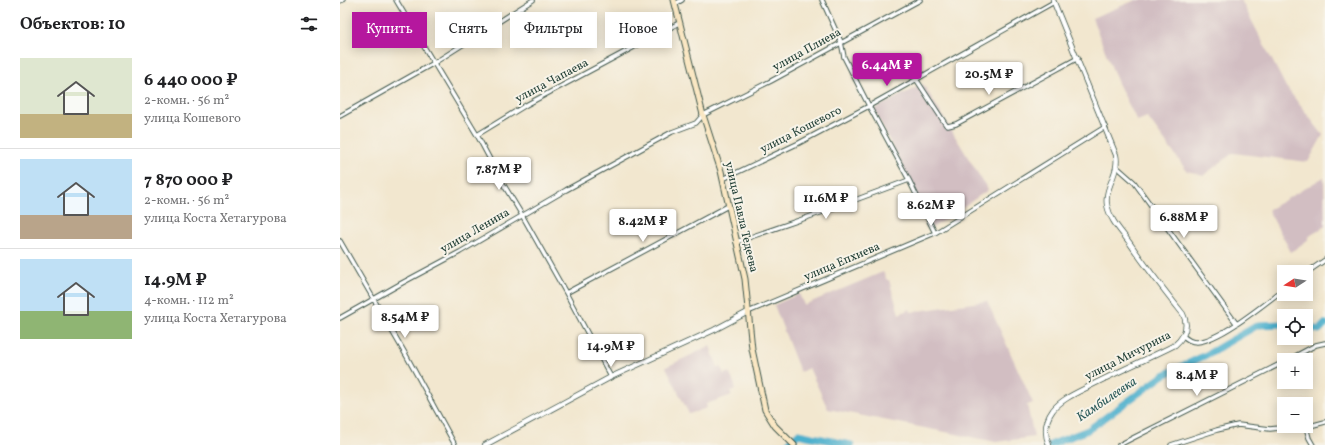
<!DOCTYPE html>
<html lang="ru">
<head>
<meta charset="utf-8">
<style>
	body { margin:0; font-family:Vollkorn,serif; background:#f2f2f2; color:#202124; height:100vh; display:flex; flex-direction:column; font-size:15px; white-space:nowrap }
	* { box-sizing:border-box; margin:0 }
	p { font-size:13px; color:#757577 }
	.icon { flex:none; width:22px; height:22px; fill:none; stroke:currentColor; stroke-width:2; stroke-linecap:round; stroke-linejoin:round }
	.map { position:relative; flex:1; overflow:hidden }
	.side { display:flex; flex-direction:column; background:#fff; width:340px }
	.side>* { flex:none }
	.hud { position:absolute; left:12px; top:12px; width:380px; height:36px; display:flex; gap:8px }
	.needle { width:26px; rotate:258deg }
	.fabs { position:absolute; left:937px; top:265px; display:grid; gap:8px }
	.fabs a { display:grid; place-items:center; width:36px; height:36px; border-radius:0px; background:#fff; box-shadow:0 2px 10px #0003; font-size:20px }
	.price { position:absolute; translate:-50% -34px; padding:0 9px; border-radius:4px; background:#fff; color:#222; font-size:13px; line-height:26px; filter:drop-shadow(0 1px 2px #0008) }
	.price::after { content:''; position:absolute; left:50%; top:24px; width:12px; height:9px; margin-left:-6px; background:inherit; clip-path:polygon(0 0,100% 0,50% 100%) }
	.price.active { background:#b5179e; color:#fff }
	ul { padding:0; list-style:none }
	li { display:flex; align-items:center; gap:12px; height:100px; padding:0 20px }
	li+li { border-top:1px solid #e0e0e0 }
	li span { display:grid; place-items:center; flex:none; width:112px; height:80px; border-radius:0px; color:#555 }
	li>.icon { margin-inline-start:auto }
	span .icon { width:48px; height:48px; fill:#fffc; stroke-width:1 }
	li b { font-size:17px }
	h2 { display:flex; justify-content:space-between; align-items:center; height:48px; padding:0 20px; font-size:17px }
	.chip { padding:0 14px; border-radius:0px; background:#fff; box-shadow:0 2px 10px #0003; font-size:14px; line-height:36px }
	.chip.active { background:#b5179e; color:#fff }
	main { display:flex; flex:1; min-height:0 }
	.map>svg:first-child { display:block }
</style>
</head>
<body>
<main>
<section class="side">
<h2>Объектов: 10<svg class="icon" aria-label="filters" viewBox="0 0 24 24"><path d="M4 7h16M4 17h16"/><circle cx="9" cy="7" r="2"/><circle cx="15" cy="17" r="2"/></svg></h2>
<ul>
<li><span style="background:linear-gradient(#dfe7d0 70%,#c2b280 0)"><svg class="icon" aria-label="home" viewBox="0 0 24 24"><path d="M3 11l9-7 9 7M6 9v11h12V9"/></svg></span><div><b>6 440 000 ₽</b><p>2-комн. · 56 m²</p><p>улица Кошевого</p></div></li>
<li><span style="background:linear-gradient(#bfe0f5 70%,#b9a48a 0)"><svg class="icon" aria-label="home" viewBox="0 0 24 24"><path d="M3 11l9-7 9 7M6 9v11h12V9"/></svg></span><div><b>7 870 000 ₽</b><p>2-комн. · 56 m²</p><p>улица Коста Хетагурова</p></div></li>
<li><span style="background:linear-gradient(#bfe0f5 65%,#8fb573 0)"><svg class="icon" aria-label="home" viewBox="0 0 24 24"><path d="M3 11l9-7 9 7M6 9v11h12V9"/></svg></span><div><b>14.9M ₽</b><p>4-комн. · 112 m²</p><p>улица Коста Хетагурова</p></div></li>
</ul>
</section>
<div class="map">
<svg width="985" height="445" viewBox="0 0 985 445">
	<rect width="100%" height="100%" fill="#f7f3e8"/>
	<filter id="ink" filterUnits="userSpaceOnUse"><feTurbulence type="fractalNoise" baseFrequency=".025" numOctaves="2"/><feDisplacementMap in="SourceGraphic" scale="8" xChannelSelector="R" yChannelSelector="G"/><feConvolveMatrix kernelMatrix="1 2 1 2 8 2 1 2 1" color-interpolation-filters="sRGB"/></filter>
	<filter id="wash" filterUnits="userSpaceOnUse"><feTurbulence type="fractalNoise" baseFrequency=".012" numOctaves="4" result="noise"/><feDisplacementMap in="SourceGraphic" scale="16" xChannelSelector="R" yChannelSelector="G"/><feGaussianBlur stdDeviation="0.9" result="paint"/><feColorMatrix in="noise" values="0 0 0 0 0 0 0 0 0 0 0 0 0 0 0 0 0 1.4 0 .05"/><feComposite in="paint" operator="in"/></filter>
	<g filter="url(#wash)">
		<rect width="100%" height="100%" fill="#f2e7cf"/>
		<path fill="#d2bec2" d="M796,0H901L946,87L983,135L968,162L893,153L864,175L847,171L807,117L797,121L777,81L752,18Z
			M583,84L648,190L592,228L534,109Z
			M984,177L985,226L968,237L969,239L951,252L928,210Z
			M543,272L547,280H549L559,314L570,309L571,312L647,301L693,403L687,405L694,437L656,442L488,409L469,368L460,372L434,305L459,294L464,305Z
			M370,346L378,368L381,367L384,374L389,372L395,385V389L390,391L392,395L366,404L367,408L349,414L326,367Z"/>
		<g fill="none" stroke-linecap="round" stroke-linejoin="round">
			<path stroke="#4eb0cd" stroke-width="7" d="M966,327L979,330L985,324
				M447,445L458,434L511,445
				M710,445L748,430L824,375L866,355L918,325L944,324"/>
		</g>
	</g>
	<g filter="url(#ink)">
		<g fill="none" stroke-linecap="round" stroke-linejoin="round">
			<defs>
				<path id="minor" d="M56,0L137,135L162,182L182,215L226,293L271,377
					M482,0L501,42L504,57L529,106L569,180L595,233
					M0,1L3,0
					M335,4L342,0
					M576,79L606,125L608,126L616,124L738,58
					M0,116L94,63L193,0
					M137,135L186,105L339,23
					M777,167L794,182L896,323
					M383,179L459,143L529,106L714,2
					M0,241L66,355L115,445
					M396,242L480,213L569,180
					M966,273L985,260
					M226,293L388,206
					M408,312L595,233L765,127
					M0,318L62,283L120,252L226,190L332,132L356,123L363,115L431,81L580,0
					M843,336C848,340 851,342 857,342C881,340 924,304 944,289
					M948,360L976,345L985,343
					M966,427L969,438L973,445
					M779,445L944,362
					M831,445L877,430L898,425L930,429L949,427H966L985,422"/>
				<path id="tertiary" d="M145,445L271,377L374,330L408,312
					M709,445C704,433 705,421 713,410C721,400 734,394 746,388C775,373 805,360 835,345C845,336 849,326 843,314C824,290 806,267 789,242C781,231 770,220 767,205C764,187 780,173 776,155L713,0"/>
				<path id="secondary" d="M334,0L363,115L381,171L405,279L412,349L425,410L435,426L454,445"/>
			</defs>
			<use href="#minor" stroke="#3f564b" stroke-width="5.5"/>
			<use href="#tertiary" stroke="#3f564b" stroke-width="6"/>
			<use href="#secondary" stroke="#3f564b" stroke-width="7"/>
			<use href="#minor" stroke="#fff" stroke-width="3.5"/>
			<use href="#tertiary" stroke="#fff" stroke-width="4.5"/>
			<use href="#secondary" stroke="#fae7c3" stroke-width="5"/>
		</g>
	</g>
	<g text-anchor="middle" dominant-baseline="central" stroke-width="4" stroke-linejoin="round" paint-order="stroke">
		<g font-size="12" fill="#1f3d34" stroke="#f7f3e8">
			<text transform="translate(467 50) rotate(-29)">улица Плиева</text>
			<text transform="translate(212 81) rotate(-28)">улица Чапаева</text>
			<text transform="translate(461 130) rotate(-27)">улица Кошевого</text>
			<text transform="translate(401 217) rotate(77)">улица Павла Тедеева</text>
			<text transform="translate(135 231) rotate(-30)">улица Ленина</text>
			<text transform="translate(502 262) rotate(-23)">улица Епхиева</text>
			<text transform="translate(788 356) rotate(-27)">улица Мичурина</text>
		</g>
		<g font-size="13" font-style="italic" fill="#2b5a5a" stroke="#f7f3e8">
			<text transform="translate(767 400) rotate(-34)">Камбилеевка</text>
		</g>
	</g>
</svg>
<div class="fabs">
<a><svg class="needle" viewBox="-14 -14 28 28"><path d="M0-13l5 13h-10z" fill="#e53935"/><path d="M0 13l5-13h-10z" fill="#757577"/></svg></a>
<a><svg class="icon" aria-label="locate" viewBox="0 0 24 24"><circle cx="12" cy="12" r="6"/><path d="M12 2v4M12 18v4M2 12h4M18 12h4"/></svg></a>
<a>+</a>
<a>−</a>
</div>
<b class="price active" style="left:547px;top:87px">6.44M ₽</b>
<b class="price" style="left:649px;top:96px">20.5M ₽</b>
<b class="price" style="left:159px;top:191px">7.87M ₽</b>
<b class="price" style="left:486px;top:220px">11.6M ₽</b>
<b class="price" style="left:591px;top:227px">8.62M ₽</b>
<b class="price" style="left:844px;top:239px">6.88M ₽</b>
<b class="price" style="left:303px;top:243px">8.42M ₽</b>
<b class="price" style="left:65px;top:339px">8.54M ₽</b>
<b class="price" style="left:271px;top:368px">14.9M ₽</b>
<b class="price" style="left:857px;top:397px">8.4M ₽</b>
<div class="hud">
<a class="chip active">Купить</a>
<a class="chip">Снять</a>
<a class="chip">Фильтры</a>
<a class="chip">Новое</a>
</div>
</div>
</main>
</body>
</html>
